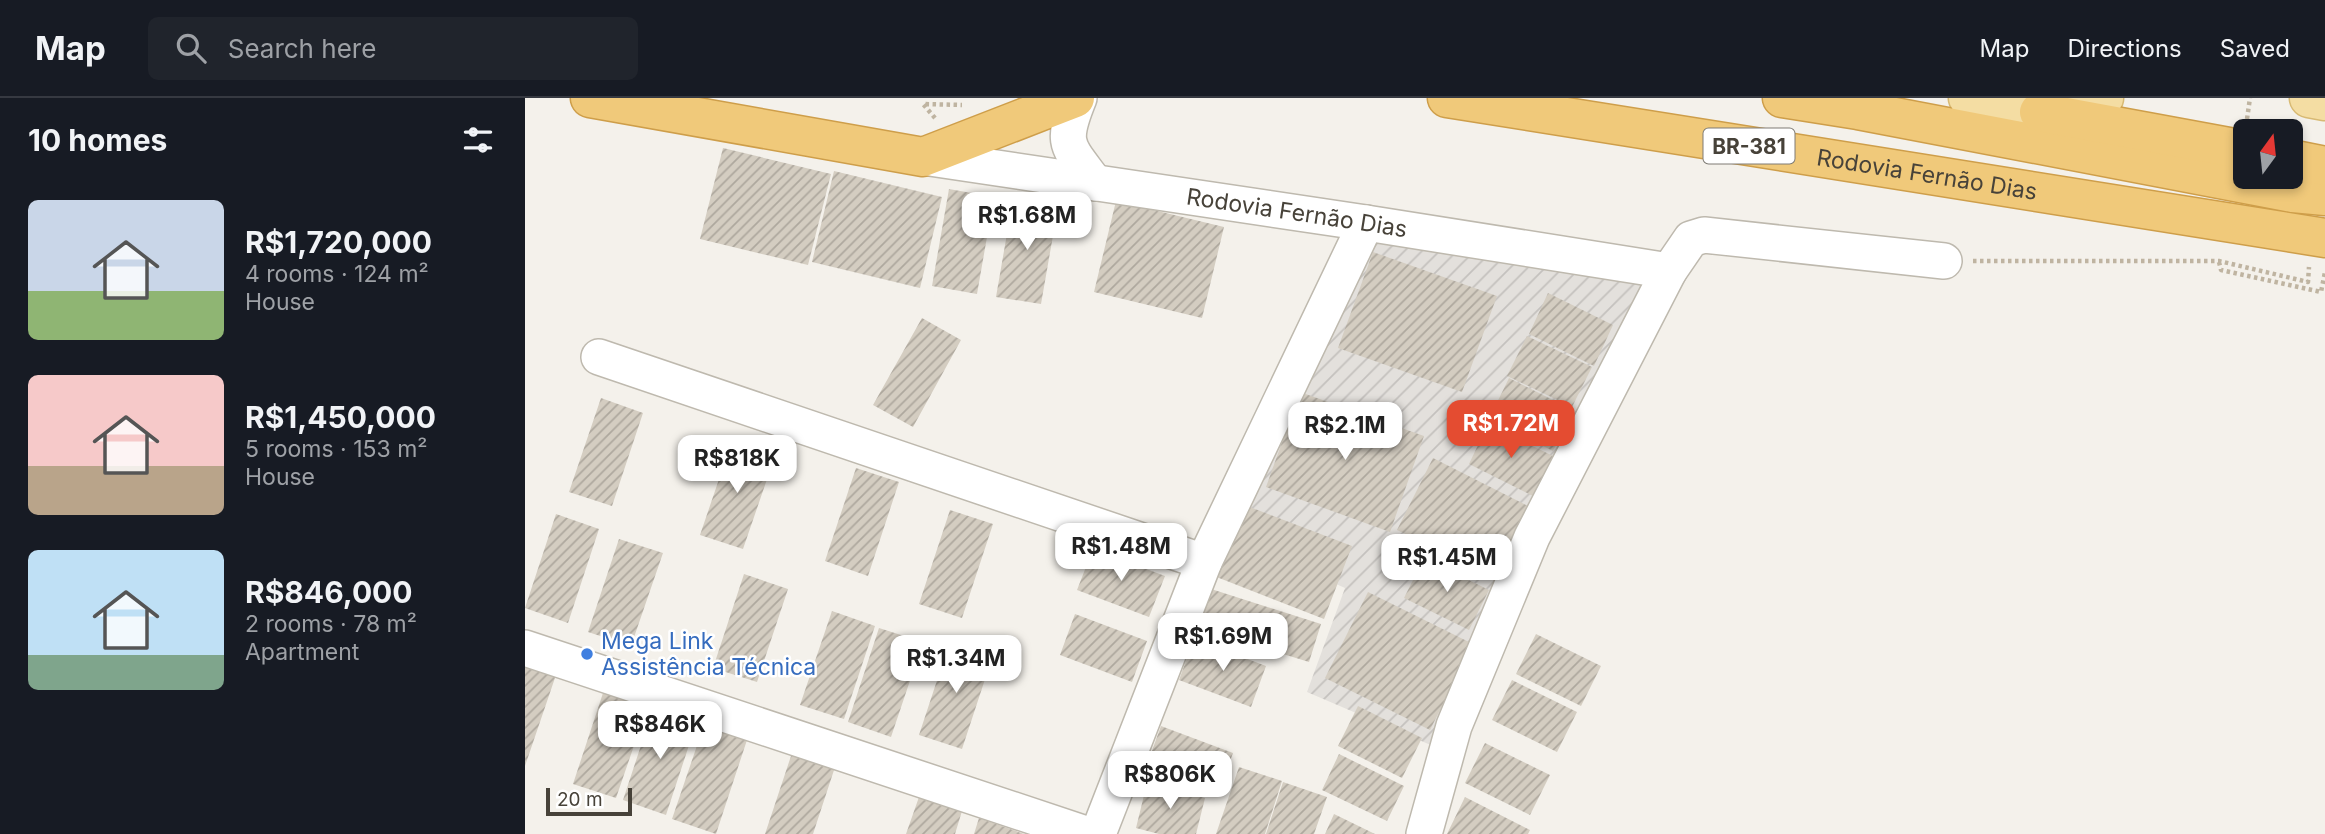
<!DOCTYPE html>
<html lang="en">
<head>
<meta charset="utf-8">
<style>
	body { margin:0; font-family:Inter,sans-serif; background:#20242c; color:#f1f3f6; height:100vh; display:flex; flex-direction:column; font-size:26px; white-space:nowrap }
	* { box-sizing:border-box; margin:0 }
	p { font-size:23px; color:#9ea1a6 }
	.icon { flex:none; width:38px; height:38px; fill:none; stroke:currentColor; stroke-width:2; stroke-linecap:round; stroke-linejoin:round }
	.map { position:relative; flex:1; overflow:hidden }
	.drawer { display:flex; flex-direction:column; background:#171b24; width:525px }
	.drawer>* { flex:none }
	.needle { width:46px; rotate:15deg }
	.controls { position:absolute; left:1708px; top:21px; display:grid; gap:14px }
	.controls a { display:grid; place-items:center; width:70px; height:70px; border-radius:10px; background:#171b24; box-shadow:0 4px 10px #0003; font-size:35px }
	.scale { position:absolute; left:21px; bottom:18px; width:86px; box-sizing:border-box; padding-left:7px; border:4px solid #474239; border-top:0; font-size:19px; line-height:24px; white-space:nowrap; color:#474239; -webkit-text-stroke:5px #fff; paint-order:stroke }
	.price { position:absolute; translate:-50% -60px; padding:0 16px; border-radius:14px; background:#fff; color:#222; font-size:23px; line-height:46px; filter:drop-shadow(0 2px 4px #0008) }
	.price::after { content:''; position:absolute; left:50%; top:42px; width:21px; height:16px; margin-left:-10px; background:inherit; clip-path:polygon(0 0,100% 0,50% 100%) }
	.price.current { background:#e44c31; color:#fff }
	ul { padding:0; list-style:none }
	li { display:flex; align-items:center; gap:21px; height:175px; padding:0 28px }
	li span { display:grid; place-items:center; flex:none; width:196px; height:140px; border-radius:10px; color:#555 }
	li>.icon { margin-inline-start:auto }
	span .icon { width:84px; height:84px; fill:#fffc; stroke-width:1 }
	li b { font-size:30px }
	h2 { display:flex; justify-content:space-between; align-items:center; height:84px; padding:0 28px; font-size:30px }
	header { display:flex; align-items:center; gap:42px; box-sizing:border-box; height:98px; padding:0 35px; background:#171b24; border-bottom:2px solid #363941 }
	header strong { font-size:33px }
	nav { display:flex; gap:38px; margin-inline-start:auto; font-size:24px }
	.search { width:490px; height:63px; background:#20242c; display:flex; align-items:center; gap:18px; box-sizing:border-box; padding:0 24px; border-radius:10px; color:#9ea1a6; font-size:26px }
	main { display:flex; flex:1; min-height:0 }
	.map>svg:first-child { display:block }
</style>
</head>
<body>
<header>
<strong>Map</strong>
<div class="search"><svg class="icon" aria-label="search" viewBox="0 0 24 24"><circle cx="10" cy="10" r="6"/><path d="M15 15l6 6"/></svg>Search here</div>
<nav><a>Map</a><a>Directions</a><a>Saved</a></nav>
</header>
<main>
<section class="drawer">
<h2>10 homes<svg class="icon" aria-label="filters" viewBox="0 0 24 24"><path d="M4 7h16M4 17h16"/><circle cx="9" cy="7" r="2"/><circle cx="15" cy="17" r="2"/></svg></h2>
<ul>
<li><span style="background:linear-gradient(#c9d6e8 65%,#8fb573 0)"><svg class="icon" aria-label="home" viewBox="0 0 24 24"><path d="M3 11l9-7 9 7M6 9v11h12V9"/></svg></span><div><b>R$1,720,000</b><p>4 rooms · 124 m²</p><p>House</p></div></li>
<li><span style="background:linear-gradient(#f6c9c9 65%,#b9a48a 0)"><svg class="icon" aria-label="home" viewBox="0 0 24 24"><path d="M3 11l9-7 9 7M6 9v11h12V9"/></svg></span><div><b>R$1,450,000</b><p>5 rooms · 153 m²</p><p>House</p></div></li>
<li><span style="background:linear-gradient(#bfe0f5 75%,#7fa58c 0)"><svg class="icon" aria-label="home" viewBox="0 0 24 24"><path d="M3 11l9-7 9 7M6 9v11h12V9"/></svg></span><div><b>R$846,000</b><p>2 rooms · 78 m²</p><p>Apartment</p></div></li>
</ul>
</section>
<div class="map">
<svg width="1800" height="736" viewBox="0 0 1800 736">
	<defs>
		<pattern id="industrial-furrows" width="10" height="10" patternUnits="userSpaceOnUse" patternTransform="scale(1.75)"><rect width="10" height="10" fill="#e3e0dc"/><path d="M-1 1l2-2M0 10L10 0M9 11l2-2" fill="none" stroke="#c4c1be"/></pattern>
		<pattern id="building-hatch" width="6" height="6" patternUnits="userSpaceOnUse" patternTransform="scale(1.75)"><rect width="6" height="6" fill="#d4cdc1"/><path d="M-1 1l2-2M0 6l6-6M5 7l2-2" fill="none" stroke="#aea89e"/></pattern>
	</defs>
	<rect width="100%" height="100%" fill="#f4f1eb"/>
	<path fill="url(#industrial-furrows)" d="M841,125L1144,173L922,654L782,594L820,490L694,433Z"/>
	<path fill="url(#building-hatch)" d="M198,50L306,76L283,167L175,141Z
		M309,73L417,99L395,190L287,164Z
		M424,91L469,99L452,196L407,188Z
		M488,101L533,109L516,206L471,199Z
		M591,103L699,129L677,220L569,194Z
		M848,154L972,198L937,294L813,250Z
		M1023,195L1088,227L1069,268L1004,236Z
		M397,220L436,242L388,329L348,307Z
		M1002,238L1067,269L1047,309L982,278Z
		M984,280L1048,312L1028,353L964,321Z
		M775,294L899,338L865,434L741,389Z
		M76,300L118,315L87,408L44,394Z
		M963,326L1028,358L1008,398L944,366Z
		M207,343L250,358L218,451L175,437Z
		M908,360L1005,409L970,480L872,432Z
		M331,370L374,384L343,478L300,463Z
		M717,406L827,448L799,521L689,478Z
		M425,412L468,426L437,520L394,506Z
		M31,416L74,431L43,525L0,510Z
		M94,441L138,455L106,548L63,534Z
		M568,451L640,478L624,519L552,492Z
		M899,460L964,492L944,532L879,500Z
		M219,476L263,491L232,584L188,570Z
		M683,490L796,526L784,564L671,529Z
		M843,494L948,546L905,632L800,580Z
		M307,513L350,528L319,621L275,607Z
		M550,516L622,543L607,584L535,557Z
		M354,530L398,544L366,639L323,624Z
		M1011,536L1076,568L1056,608L991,576Z
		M669,541L741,568L726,609L654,582Z
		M425,543L468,557L437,651L394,637Z
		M0,564L32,574L0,668Z
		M987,582L1052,614L1032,654L967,622Z
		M79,592L123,607L91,700L48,686Z
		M129,608L172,623L141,717L98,702Z
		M833,608L897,640L877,680L813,648Z
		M179,627L222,642L191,736L147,721Z
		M636,628L708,655L693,696L621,669Z
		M960,645L1025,677L1005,717L940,685Z
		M268,652L311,666L288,736H240Z
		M814,656L879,688L862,723L797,692Z
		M714,669L757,683L740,736H691Z
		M758,684L802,699L789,736H741Z
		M622,685L680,700L671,736H634L611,730Z
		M394,699L437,713L430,736H381Z
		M940,699L1005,732L1003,736H922Z
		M809,716L850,736H800Z
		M454,720L499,736H449Z"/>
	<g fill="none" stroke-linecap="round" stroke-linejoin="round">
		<defs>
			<g id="street">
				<path d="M554,0C535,47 542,47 570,85"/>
				<path id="s1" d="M398,59L841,125L1144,173"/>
				<path d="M74,259L679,464"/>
				<path d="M0,550L561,736"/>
				<path d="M573,736L679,464L841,125"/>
				<path d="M899,736L929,628L1007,439L1144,173L1166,141L1179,137L1419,163"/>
			</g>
			<path id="primary" d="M1443,0L1514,14L1579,0
				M1784,0L1800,3"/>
			<g id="highway">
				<path d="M65,0L398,59L550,0"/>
				<path id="s2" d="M922,0L1800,140"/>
				<path d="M1257,0L1333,12L1768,95L1800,98"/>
				<path d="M1514,14L1720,52"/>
				<path d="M1766,61L1800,68"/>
			</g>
		</defs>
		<use href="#street" stroke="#beb9ae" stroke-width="38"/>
		<use href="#primary" stroke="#d8ba74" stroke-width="41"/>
		<use href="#highway" stroke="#ce9e4a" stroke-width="41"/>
		<path stroke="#bfb4a1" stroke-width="4.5" stroke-dasharray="3.5 3.5" stroke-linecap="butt" d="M410,20L398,6L437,7
			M1722,21L1725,0
			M1739,24L1761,28
			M1448,163H1694L1783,184L1784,169
			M1694,164L1696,172L1796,194L1800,174"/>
		<use href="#street" stroke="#fff" stroke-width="35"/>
		<use href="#primary" stroke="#f4dda3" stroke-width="38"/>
		<use href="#highway" stroke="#f0c97a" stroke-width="38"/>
	</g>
	<circle fill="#3f7fe0" stroke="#fff" stroke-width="2.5" cx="62" cy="556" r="7"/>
	<g text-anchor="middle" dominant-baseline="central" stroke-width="5" stroke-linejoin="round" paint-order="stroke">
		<rect fill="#fff" stroke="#7e7b74" stroke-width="2" x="1178.5" y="30.5" width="91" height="35" rx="5"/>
		<g font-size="21" font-weight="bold" fill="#474239">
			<text x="1224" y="48">BR-381</text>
		</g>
		<g font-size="23" fill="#474239" stroke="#fff">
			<text stroke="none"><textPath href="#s2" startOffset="486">Rodovia Fernão Dias</textPath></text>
			<text stroke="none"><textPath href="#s1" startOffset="378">Rodovia Fernão Dias</textPath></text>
		</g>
		<g font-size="23" fill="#366cbe" stroke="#fff" text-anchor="start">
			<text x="76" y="543">Mega Link<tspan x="76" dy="26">Assistência Técnica</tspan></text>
		</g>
	</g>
</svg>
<div class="controls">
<a><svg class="needle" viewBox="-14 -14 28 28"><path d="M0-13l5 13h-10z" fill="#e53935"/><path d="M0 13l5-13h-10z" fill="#9ea1a6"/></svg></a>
</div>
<div class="scale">20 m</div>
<b class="price" style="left:502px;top:154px">R$1.68M</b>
<b class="price current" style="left:986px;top:362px">R$1.72M</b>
<b class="price" style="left:820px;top:364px">R$2.1M</b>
<b class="price" style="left:212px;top:397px">R$818K</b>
<b class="price" style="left:596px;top:485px">R$1.48M</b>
<b class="price" style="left:922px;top:496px">R$1.45M</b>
<b class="price" style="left:698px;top:575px">R$1.69M</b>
<b class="price" style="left:431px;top:597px">R$1.34M</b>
<b class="price" style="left:135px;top:663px">R$846K</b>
<b class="price" style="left:645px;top:713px">R$806K</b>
</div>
</main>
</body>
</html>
